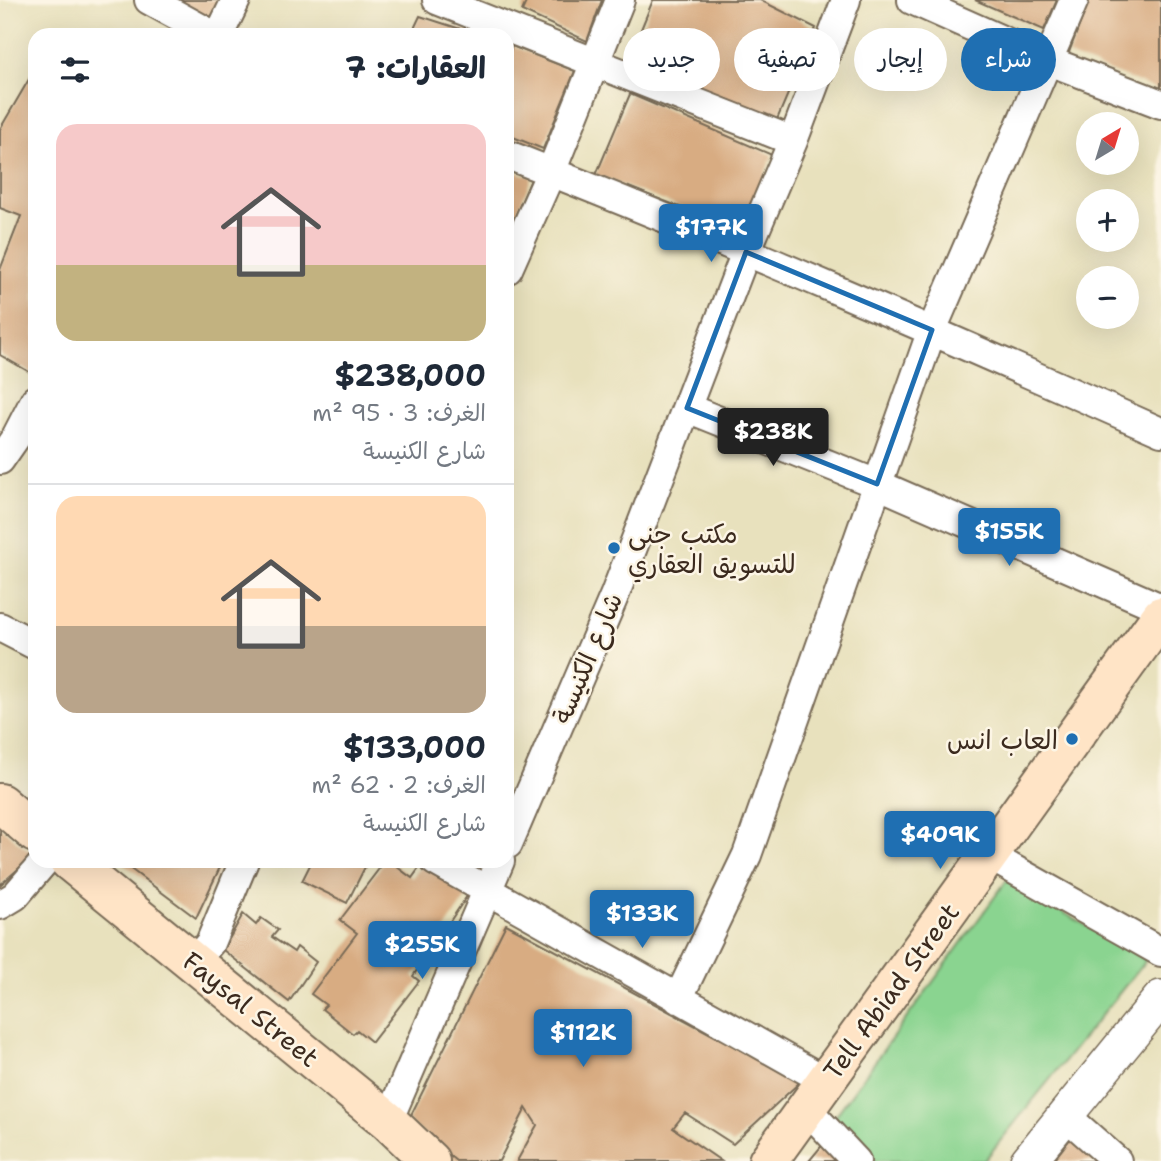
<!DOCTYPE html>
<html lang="ar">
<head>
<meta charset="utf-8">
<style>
	body { margin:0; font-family:"Shantell Sans","Playpen Sans Arabic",sans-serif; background:#f6f6f7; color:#1f2937; direction:rtl; height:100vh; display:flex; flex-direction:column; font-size:26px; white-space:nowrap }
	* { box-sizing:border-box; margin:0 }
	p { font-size:23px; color:#747a83 }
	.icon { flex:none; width:38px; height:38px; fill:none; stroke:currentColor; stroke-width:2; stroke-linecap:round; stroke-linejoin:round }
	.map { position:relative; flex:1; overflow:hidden; direction:ltr }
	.panel { position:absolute; left:28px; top:28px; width:486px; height:840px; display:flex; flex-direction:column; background:#fff; border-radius:21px; box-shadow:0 7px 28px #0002; direction:rtl }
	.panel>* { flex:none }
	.guide { position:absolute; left:536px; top:28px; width:520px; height:63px; direction:rtl; display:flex; gap:14px }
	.needle { width:46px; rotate:38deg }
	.fabs { position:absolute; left:1076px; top:112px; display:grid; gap:14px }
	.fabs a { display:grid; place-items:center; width:63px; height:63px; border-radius:50%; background:#fff; box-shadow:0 7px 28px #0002; font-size:35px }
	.price { position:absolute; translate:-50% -60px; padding:0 16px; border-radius:7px; background:#1f6fb2; color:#fff; font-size:23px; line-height:46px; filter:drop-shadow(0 2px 4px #0008) }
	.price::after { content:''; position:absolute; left:50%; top:42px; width:21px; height:16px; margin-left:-10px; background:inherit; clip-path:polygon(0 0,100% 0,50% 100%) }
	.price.current { background:#222; color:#fff }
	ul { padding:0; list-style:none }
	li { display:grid; align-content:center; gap:14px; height:371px; padding:0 28px }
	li+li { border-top:2px solid #e0e1e3 }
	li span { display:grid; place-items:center; height:217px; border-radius:21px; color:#555 }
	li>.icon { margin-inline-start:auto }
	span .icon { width:126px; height:126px; fill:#fffc; stroke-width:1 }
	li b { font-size:30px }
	h2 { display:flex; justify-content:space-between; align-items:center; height:84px; padding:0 28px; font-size:30px }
	.chip { padding:0 24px; border-radius:32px; background:#fff; box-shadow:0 7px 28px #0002; font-size:24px; line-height:63px }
	.chip.current { background:#1f6fb2; color:#fff }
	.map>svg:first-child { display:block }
</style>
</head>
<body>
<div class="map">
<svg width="1161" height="1161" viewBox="0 0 1161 1161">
	<rect width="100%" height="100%" fill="#fcf5e5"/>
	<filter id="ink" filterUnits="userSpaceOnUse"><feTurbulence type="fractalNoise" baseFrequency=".0143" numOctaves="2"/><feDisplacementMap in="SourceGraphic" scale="14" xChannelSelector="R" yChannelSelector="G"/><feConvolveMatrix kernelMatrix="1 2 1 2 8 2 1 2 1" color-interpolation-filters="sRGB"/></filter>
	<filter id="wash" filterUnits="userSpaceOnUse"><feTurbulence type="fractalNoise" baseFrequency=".00686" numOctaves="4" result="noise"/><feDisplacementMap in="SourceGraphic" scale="28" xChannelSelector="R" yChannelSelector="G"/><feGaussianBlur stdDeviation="1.57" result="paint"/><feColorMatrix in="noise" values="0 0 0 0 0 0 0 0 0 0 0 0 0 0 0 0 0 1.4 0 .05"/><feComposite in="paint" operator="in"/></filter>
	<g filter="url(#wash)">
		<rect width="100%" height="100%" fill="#e8e1bd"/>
		<path fill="#8ad490" stroke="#627f57" stroke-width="2" d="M1007,880L1146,960L984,1161H875L834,1118Z"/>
		<g id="blocks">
			<path fill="#d8ac82" d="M170,0H225L210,33Z
				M527,0H602L587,41L522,11Z
				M653,0H760L816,28L776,122L628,61Z
				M975,0H1057L1044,30Z
				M1089,0H1161V91L1068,55Z
				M420,16L476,34V35H411Z
				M512,46L575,71L543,149L508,135V57Z
				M35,69V369L33,374L0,355V270L21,216L0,208V129Z
				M630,94L772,155L743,231L596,175Z
				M508,170L532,177L508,233Z
				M0,827L34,855L0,885Z
				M120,861H218L222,863L196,918Z
				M312,861H368L347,903L302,881Z
				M385,861H389L412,878L423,863L467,896L413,976L419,981L372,1042L357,1030L353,1034L322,1009L326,1005L311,994L357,933L340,920Z
				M243,914L256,925L261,918L278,930L272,937L294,952L297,947L316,962L289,1002L223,950Z
				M506,924L800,1082L733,1144L685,1113L673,1128L721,1161H517L537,1125L526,1108L499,1161H456L408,1121Z
				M1071,1138L1098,1161H1053Z
				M824,1143L841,1161H809Z"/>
		</g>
	</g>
	<g filter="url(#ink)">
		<use href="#blocks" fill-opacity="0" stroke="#786a56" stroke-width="2"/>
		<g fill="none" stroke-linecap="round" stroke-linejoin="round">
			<defs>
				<path id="minor" d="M149,0L213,35
					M437,0L793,141
					M912,0L1049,61L1161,104
					M219,35L236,0
					M508,155C728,241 945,336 1161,432
					M508,269L551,172L620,0
					M687,408L877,484L1161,608
					M0,460L16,437L35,400
					M0,627L35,645
					M508,844L615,594L746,252L793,141L846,0
					M988,855L1161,952
					M435,861L826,1081
					M0,905L15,896L45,861
					M194,962L210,943L244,861
					M678,999L747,855L932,330L1074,0
					M806,1108L856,1161
					M1065,1115L1117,1161
					M388,1121L500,861"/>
				<path id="tertiary" d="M1028,1161L1161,998"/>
				<path id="secondary" d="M0,803L35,833
					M69,861L388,1121L430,1161
					M768,1161L1161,616"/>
			</defs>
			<use href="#minor" stroke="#786a56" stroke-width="32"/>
			<use href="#tertiary" stroke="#786a56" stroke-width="38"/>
			<use href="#secondary" stroke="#786a56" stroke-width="42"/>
			<use href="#minor" stroke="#fff" stroke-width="28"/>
			<use href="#tertiary" stroke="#fff" stroke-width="35"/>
			<use href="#secondary" stroke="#ffe4c6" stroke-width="38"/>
		</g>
	</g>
	<path fill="none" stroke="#1f6fb2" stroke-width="5" stroke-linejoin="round" d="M746,252L932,330L877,484L687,408Z"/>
	<g fill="#1f6fb2" stroke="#fcf5e5" stroke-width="2.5">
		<circle cx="614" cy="548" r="7"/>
		<circle cx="1072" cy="739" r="7"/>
	</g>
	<g text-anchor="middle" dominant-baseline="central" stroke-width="5" stroke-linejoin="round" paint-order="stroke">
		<g font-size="26" fill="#3b2a1e" stroke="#fcf5e5" text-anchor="start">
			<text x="628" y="533">مكتب جنى<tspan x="628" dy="30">للتسويق العقاري</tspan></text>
			<text x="1058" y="739" text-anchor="end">العاب انس</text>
		</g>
		<g font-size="26" fill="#3b2a1e" stroke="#fcf5e5">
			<text transform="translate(587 658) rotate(-67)">شارع الكنيسة</text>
			<text transform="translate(891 991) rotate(-54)">Tell Abiad Street</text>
			<text transform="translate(251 1009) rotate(39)">Faysal Street</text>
		</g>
	</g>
</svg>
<div class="fabs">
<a><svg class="needle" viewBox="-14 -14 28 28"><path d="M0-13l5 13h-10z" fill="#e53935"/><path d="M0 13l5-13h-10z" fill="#747a83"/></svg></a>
<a>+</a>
<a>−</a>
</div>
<b class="price" style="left:711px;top:264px">$177K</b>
<b class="price current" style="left:773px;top:468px">$238K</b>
<b class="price" style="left:1009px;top:568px">$155K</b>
<b class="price" style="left:940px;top:871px">$409K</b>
<b class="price" style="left:642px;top:950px">$133K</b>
<b class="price" style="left:422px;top:981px">$255K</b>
<b class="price" style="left:583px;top:1069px">$112K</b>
<div class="guide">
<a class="chip current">شراء</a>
<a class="chip">إيجار</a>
<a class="chip">تصفية</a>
<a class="chip">جديد</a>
</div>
<section class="panel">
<h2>العقارات: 7<svg class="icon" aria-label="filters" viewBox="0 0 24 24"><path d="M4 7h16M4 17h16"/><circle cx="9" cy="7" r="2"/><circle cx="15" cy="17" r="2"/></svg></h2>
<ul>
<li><span style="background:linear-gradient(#f6c9c9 65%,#c2b280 0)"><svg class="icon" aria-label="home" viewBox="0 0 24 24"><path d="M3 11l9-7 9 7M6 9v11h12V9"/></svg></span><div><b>$238,000</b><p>الغرف: 3 · 95 m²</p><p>شارع الكنيسة</p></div></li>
<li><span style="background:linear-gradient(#ffd9b3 60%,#b9a48a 0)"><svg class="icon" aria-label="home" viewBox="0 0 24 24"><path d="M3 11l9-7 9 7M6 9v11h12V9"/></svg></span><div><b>$133,000</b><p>الغرف: 2 · 62 m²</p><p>شارع الكنيسة</p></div></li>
</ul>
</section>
</div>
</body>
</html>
